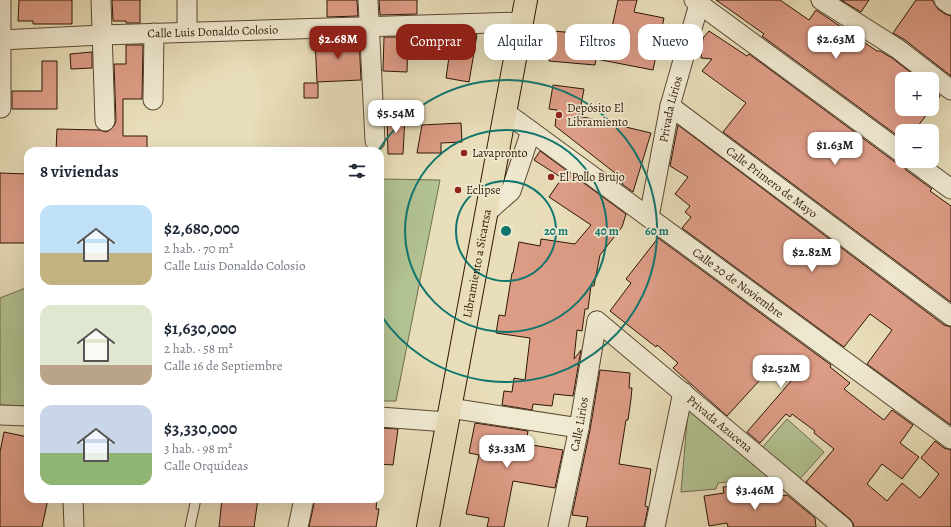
<!DOCTYPE html>
<html lang="es">
<head>
<meta charset="utf-8">
<style>
	body { margin:0; font-family:Alegreya,serif; background:#f2f2f3; color:#1f2937; height:100vh; display:flex; flex-direction:column; font-size:15px; white-space:nowrap }
	* { box-sizing:border-box; margin:0 }
	p { font-size:13px; color:#747a83 }
	.icon { flex:none; width:22px; height:22px; fill:none; stroke:currentColor; stroke-width:2; stroke-linecap:round; stroke-linejoin:round }
	.map { position:relative; flex:1; overflow:hidden }
	.sheet { position:absolute; left:24px; top:147px; width:360px; height:356px; display:flex; flex-direction:column; background:#fff; border-radius:12px; box-shadow:0 4px 16px #0002 }
	.sheet>* { flex:none }
	.guide { position:absolute; left:396px; top:24px; width:380px; height:36px; display:flex; gap:8px }
	.buttons { position:absolute; left:895px; top:72px; display:grid; gap:8px }
	.buttons a { display:grid; place-items:center; width:44px; height:44px; border-radius:8px; background:#fff; box-shadow:0 4px 16px #0002; font-size:20px }
	.price { position:absolute; translate:-50% -34px; padding:0 9px; border-radius:8px; background:#fff; color:#222; font-size:13px; line-height:26px; filter:drop-shadow(0 1px 2px #0008) }
	.price::after { content:''; position:absolute; left:50%; top:24px; width:12px; height:9px; margin-left:-6px; background:inherit; clip-path:polygon(0 0,100% 0,50% 100%) }
	.price.selected { background:#8f2418; color:#fff }
	ul { padding:0; list-style:none }
	li { display:flex; align-items:center; gap:12px; height:100px; padding:0 16px }
	li span { display:grid; place-items:center; flex:none; width:112px; height:80px; border-radius:12px; color:#555 }
	li>.icon { margin-inline-start:auto }
	span .icon { width:48px; height:48px; fill:#fffc; stroke-width:1 }
	li b { font-size:17px }
	h2 { display:flex; justify-content:space-between; align-items:center; height:48px; padding:0 16px; font-size:17px }
	.tag { padding:0 14px; border-radius:12px; background:#fff; box-shadow:0 4px 16px #0002; font-size:14px; line-height:36px }
	.tag.selected { background:#8f2418; color:#fff }
	.map>svg:first-child { display:block }
</style>
</head>
<body>
<div class="map">
<svg width="951" height="527" viewBox="0 0 951 527">
	<rect width="100%" height="100%" fill="#e8deb9"/>
	<filter id="stains"><feTurbulence type="fractalNoise" baseFrequency=".005" numOctaves="4"/><feColorMatrix values="0 0 0 0 .2 0 0 0 0 .09 0 0 0 0 .02 0 0 0 .5 -.17"/></filter>
	<radialGradient id="worn" r=".72"><stop offset=".6" stop-color="#630" stop-opacity="0"/><stop offset="1" stop-color="#630" stop-opacity=".3"/></radialGradient>
	<path fill="#b2c292" stroke="#706c4c" d="M380,179L440,180L396,401H380Z
		M28,287V406L0,405V298Z
		M688,410L787,488L765,492L766,505L752,508L747,480L718,483L716,489L681,492Z
		M787,419L824,452L798,481L761,449Z"/>
	<path fill="#dd9c86" stroke="#2e1707" d="M19,0H72V24H33V21H18Z
		M112,0H140V23H126V21H113Z
		M327,0H357L358,16L327,17Z
		M379,0H417V14L380,15Z
		M618,0H637L634,12L664,18L653,70L596,59L595,65L549,61L553,31L610,36Z
		M716,0H780L809,20L816,10L877,51H880L892,58L919,79H902V109H931L914,131H902V139L762,36L764,34Z
		M841,0H869L861,12Z
		M916,0H932L938,9L945,14L951,16V76L905,40L893,33Z
		M709,31L747,56L749,54L895,162L903,164L906,170L932,189L930,191L951,206V302L723,132L746,103L702,71L712,59L701,58L703,38Z
		M476,34L477,35L469,82L446,78L450,50L434,48L437,36L452,37V35Z
		M384,37H408L407,72L383,71Z
		M359,38L361,80L317,82L315,39Z
		M126,45H143L142,99H123V136H147V151H56L57,129L99,130L106,132L110,130L114,126L116,121L114,64H126Z
		M92,52V68L71,69L70,54Z
		M42,61H57V109H12V91H42Z
		M304,83H318V98H304Z
		M553,85L584,89L579,116L651,133L633,192L622,184L624,180L555,126L557,110L549,109Z
		M932,89L940,96L932,107Z
		M387,116H405L403,154H388Z
		M461,123L462,142L441,143V153H417L422,125Z
		M678,125L944,325L951,327V425L867,364L892,330L870,314L844,347L682,228L691,217L685,212L690,206L675,194L688,177L670,166Z
		M540,151L626,214L622,227L600,255L594,286H591L588,309H585L582,331L577,330L574,359L581,350L573,396L554,394L552,406L533,404L532,410L502,405L504,391L512,392L514,378L525,380L530,338L496,333L499,315L505,316L512,273H513L519,242L540,246L541,239L575,244L591,225L549,197L562,178L534,160Z
		M0,173L28,174V243H0Z
		M658,238L831,365L830,367L850,383L844,389L884,420L892,410L913,425L900,443L919,457L902,479L882,464L867,484L887,501L902,483L920,498L939,474L921,458L935,441L944,448L951,450V527H854L853,523L850,519L806,482L834,449L814,433L815,431L792,414L790,417L786,414L760,443L747,432L798,373L781,357L727,416L673,368L678,363L657,345L656,347L610,311L631,283L626,279Z
		M600,370L630,373L629,388H632L631,399L628,420H626L619,464L651,469L645,506L648,507L644,527H586L588,517L572,515L590,430Z
		M475,423L528,431L526,444L563,450L555,488L513,481L504,527H487L489,518L466,514L479,455L469,453Z
		M380,428L398,429L393,465L380,464Z
		M4,432L28,437V499H48L42,527H0V452Z
		M743,485L745,501L787,495L815,518L816,527H728L727,523L709,526L704,496L724,493L723,487Z
		M222,499H258L254,527H219Z
		M315,499H377L376,509H379L376,527H309Z"/>
	<g fill="none" stroke-linecap="round" stroke-linejoin="round">
		<defs>
			<path id="service" d="M190,527L196,499"/>
			<g id="minor">
				<path d="M1,0V108"/>
				<path d="M101,0L105,121"/>
				<path d="M187,0V32"/>
				<path d="M368,0L375,141"/>
				<path d="M694,0L902,153"/>
				<path d="M821,0L898,49L951,90"/>
				<path d="M944,0L951,5"/>
				<path id="s1" d="M0,40L102,35L522,22"/>
				<path d="M153,100L154,33"/>
				<path id="s2" d="M670,106L951,316"/>
				<path id="s3" d="M505,112L951,439"/>
				<path d="M913,161L951,189"/>
				<path d="M486,213L511,191L531,131"/>
				<path id="s4" d="M649,217L670,106L699,4"/>
				<path id="s5" d="M597,321L843,527"/>
				<path d="M450,408L579,428"/>
				<path d="M0,415L28,416"/>
				<path d="M380,417L447,422"/>
				<path d="M73,499L74,527"/>
				<path d="M298,527L304,499"/>
				<path id="s6" d="M558,527L579,428L597,321"/>
				<path d="M655,527L683,392"/>
			</g>
			<g id="primary">
				<path id="s7" d="M428,527L526,0"/>
			</g>
		</defs>
		<use href="#service" stroke="#5c4934" stroke-width="11"/>
		<use href="#minor" stroke="#5c4934" stroke-width="21"/>
		<use href="#primary" stroke="#2e1707" stroke-width="24"/>
		<use href="#service" stroke="#f0ead2" stroke-width="9"/>
		<use href="#minor" stroke="#f0ead2" stroke-width="19"/>
		<use href="#primary" stroke="#e8deb9" stroke-width="22"/>
	</g>
	<g fill="none" stroke="#0f766e" stroke-width="2">
		<circle cx="506" cy="231" r="50"/>
		<circle cx="506" cy="231" r="101"/>
		<path d="M378 151A151 151 0 1 1 380 314"/>
	</g>
	<g fill="#8f2418" stroke="#f0ead2" stroke-width="1.5">
		<circle cx="559" cy="115" r="4"/>
		<circle cx="464" cy="153" r="4"/>
		<circle cx="551" cy="177" r="4"/>
		<circle cx="458" cy="190" r="4"/>
	</g>
	<g text-anchor="middle" dominant-baseline="central" stroke-width="3.5" stroke-linejoin="round" paint-order="stroke">
		<g font-size="12" fill="#2e1707" stroke="#f0ead2">
			<text stroke="none"><textPath href="#s1" startOffset="213">Calle Luis Donaldo Colosio</textPath></text>
			<text stroke="none"><textPath href="#s4" startOffset="110">Privada Lirios</textPath></text>
			<text stroke="none"><textPath href="#s2" startOffset="127">Calle Primero de Mayo</textPath></text>
			<text stroke="none"><textPath href="#s7" startOffset="268">Libramiento a Sicartsa</textPath></text>
			<text stroke="none"><textPath href="#s3" startOffset="289">Calle 20 de Noviembre</textPath></text>
			<text stroke="none"><textPath href="#s6" startOffset="105">Calle Lirios</textPath></text>
			<text stroke="none"><textPath href="#s5" startOffset="160">Privada Azucena</textPath></text>
		</g>
		<g font-size="12" fill="#2e1707" stroke="#f0ead2" text-anchor="start">
			<text x="567" y="108">Depósito El<tspan x="567" dy="14">Libramiento</tspan></text>
			<text x="472" y="153">Lavapronto</text>
			<text x="559" y="177">El Pollo Brujo</text>
			<text x="466" y="190">Eclipse</text>
		</g>
	</g>
	<circle cx="506" cy="231" r="6" fill="#0f766e" stroke="#f0ead2" stroke-width="2"/>
	<g font-size="12" text-anchor="middle" font-weight="bold" fill="#0f766e" stroke="#f0ead2" stroke-width="3.5" stroke-linejoin="round" paint-order="stroke">
		<text x="556" y="235">20 m</text>
		<text x="607" y="235">40 m</text>
		<text x="657" y="235">60 m</text>
	</g>
	<rect width="100%" height="100%" filter="url(#stains)"/>
	<rect width="100%" height="100%" fill="url(#worn)"/>
</svg>
<div class="buttons">
<a>+</a>
<a>−</a>
</div>
<b class="price selected" style="left:338px;top:60px">$2.68M</b>
<b class="price" style="left:836px;top:60px">$2.63M</b>
<b class="price" style="left:396px;top:134px">$5.54M</b>
<b class="price" style="left:835px;top:166px">$1.63M</b>
<b class="price" style="left:812px;top:273px">$2.82M</b>
<b class="price" style="left:781px;top:389px">$2.52M</b>
<b class="price" style="left:507px;top:469px">$3.33M</b>
<b class="price" style="left:755px;top:511px">$3.46M</b>
<div class="guide">
<a class="tag selected">Comprar</a>
<a class="tag">Alquilar</a>
<a class="tag">Filtros</a>
<a class="tag">Nuevo</a>
</div>
<section class="sheet">
<h2>8 viviendas<svg class="icon" aria-label="filters" viewBox="0 0 24 24"><path d="M4 7h16M4 17h16"/><circle cx="9" cy="7" r="2"/><circle cx="15" cy="17" r="2"/></svg></h2>
<ul>
<li><span style="background:linear-gradient(#bfe0f5 60%,#c2b280 0)"><svg class="icon" aria-label="home" viewBox="0 0 24 24"><path d="M3 11l9-7 9 7M6 9v11h12V9"/></svg></span><div><b>$2,680,000</b><p>2 hab. · 70 m²</p><p>Calle Luis Donaldo Colosio</p></div></li>
<li><span style="background:linear-gradient(#dfe7d0 75%,#b9a48a 0)"><svg class="icon" aria-label="home" viewBox="0 0 24 24"><path d="M3 11l9-7 9 7M6 9v11h12V9"/></svg></span><div><b>$1,630,000</b><p>2 hab. · 58 m²</p><p>Calle 16 de Septiembre</p></div></li>
<li><span style="background:linear-gradient(#c9d6e8 60%,#8fb573 0)"><svg class="icon" aria-label="home" viewBox="0 0 24 24"><path d="M3 11l9-7 9 7M6 9v11h12V9"/></svg></span><div><b>$3,330,000</b><p>3 hab. · 98 m²</p><p>Calle Orquídeas</p></div></li>
</ul>
</section>
</div>
</body>
</html>
